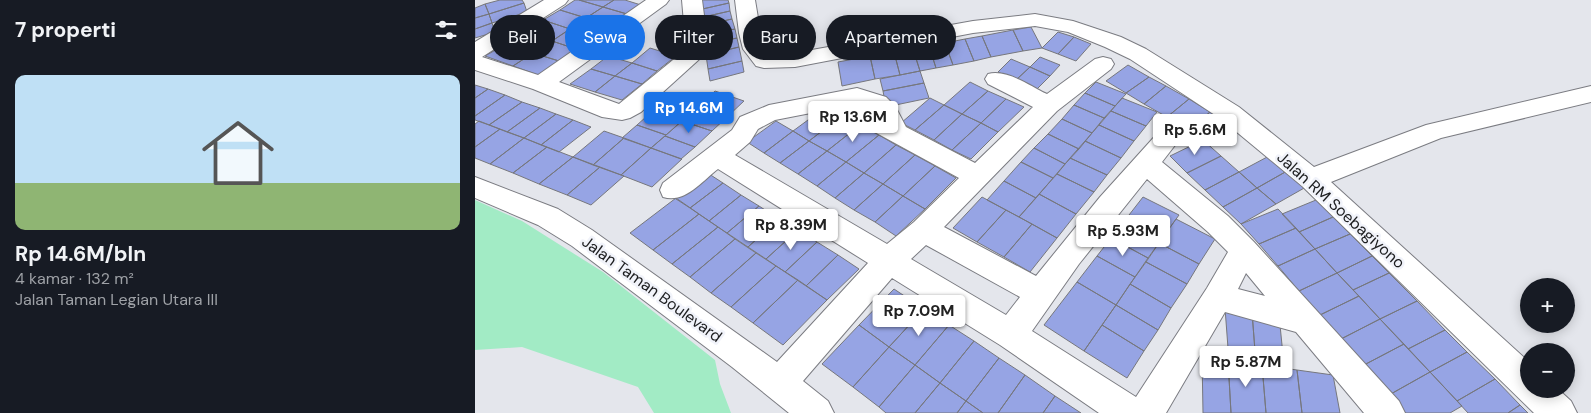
<!DOCTYPE html>
<html lang="id">
<head>
<meta charset="utf-8">
<style>
	body { margin:0; font-family:"DM Sans",sans-serif; background:#20242c; color:#f1f3f6; height:100vh; display:flex; flex-direction:column; font-size:19px; white-space:nowrap }
	* { box-sizing:border-box; margin:0 }
	p { font-size:16px; color:#9ea1a6 }
	.icon { flex:none; width:28px; height:28px; fill:none; stroke:currentColor; stroke-width:2; stroke-linecap:round; stroke-linejoin:round }
	.map { position:relative; flex:1; overflow:hidden }
	.drawer { display:flex; flex-direction:column; background:#171b24; width:475px }
	.drawer>* { flex:none }
	.top-card { position:absolute; left:15px; top:15px; width:475px; height:45px; display:flex; gap:10px }
	.tools { position:absolute; left:1045px; top:278px; display:grid; gap:10px }
	.tools a { display:grid; place-items:center; width:55px; height:55px; border-radius:50%; background:#171b24; box-shadow:0 2px 12px #0003; font-size:25px }
	.price { position:absolute; translate:-50% -42px; padding:0 11px; border-radius:5px; background:#fff; color:#222; font-size:16px; line-height:32px; filter:drop-shadow(0 1px 2px #0008) }
	.price::after { content:''; position:absolute; left:50%; top:30px; width:15px; height:11px; margin-left:-8px; background:inherit; clip-path:polygon(0 0,100% 0,50% 100%) }
	.price.active { background:#1a73e8; color:#fff }
	ul { padding:0; list-style:none }
	li { display:grid; align-content:center; gap:10px; height:265px; padding:0 15px }
	li span { display:grid; place-items:center; height:155px; border-radius:10px; color:#555 }
	li>.icon { margin-inline-start:auto }
	span .icon { width:90px; height:90px; fill:#fffc; stroke-width:1 }
	li b { font-size:21px }
	h2 { display:flex; justify-content:space-between; align-items:center; height:60px; padding:0 15px; font-size:21px }
	.pill { padding:0 18px; border-radius:22px; background:#171b24; box-shadow:0 2px 12px #0003; font-size:18px; line-height:45px }
	.pill.active { background:#1a73e8; color:#fff }
	main { display:flex; flex:1; min-height:0 }
	.map>svg:first-child { display:block }
</style>
</head>
<body>
<main>
<section class="drawer">
<h2>7 properti<svg class="icon" aria-label="filters" viewBox="0 0 24 24"><path d="M4 7h16M4 17h16"/><circle cx="9" cy="7" r="2"/><circle cx="15" cy="17" r="2"/></svg></h2>
<ul>
<li><span style="background:linear-gradient(#bfe0f5 70%,#8fb573 0)"><svg class="icon" aria-label="home" viewBox="0 0 24 24"><path d="M3 11l9-7 9 7M6 9v11h12V9"/></svg></span><div><b>Rp 14.6M/bln</b><p>4 kamar · 132 m²</p><p>Jalan Taman Legian Utara III</p></div></li>
</ul>
</section>
<div class="map">
<svg width="1116" height="413" viewBox="0 0 1116 413">
	<rect width="100%" height="100%" fill="#e4e6ec"/>
	<path fill="#a2ebc5" d="M0,200L47,221L128,272L240,360L245,384L256,413H179L163,387L47,347L0,350Z"/>
	<path fill="#96a4e4" stroke="#76777d" d="M25,0H47L49,3L14,14L10,4Z
		M100,0H104L128,7L111,18L85,10Z
		M104,0H139L128,7Z
		M139,0H150L166,5L152,14L128,7Z
		M228,0H253L254,3L223,10L221,2Z
		M49,3L52,12L17,23L14,14Z
		M254,3L255,11L224,18L223,10Z
		M10,4L14,14L0,18V8Z
		M128,7L152,14L136,25L111,18Z
		M85,10L111,18L95,29L68,20Z
		M255,11L257,19L226,26L224,18Z
		M14,14L17,23L0,29V18Z
		M111,18L136,25L119,37L95,29Z
		M257,19L260,29L227,36L226,26Z
		M68,20L95,29L77,41L50,32Z
		M17,23L20,32L0,38V29Z
		M556,27L567,48L548,51L538,30Z
		M95,29L119,37L101,49L77,41Z
		M260,29L262,38L229,45L227,36Z
		M538,30L548,51L516,57L507,36Z
		M50,32L77,41L58,53L31,44Z
		M583,32L599,37L583,54L567,48Z
		M507,36L516,57L499,61L490,39Z
		M599,37L616,44L601,61L583,54Z
		M262,38L264,47L231,55L229,45Z
		M490,39L499,61L478,65L470,43Z
		M77,41L101,49L84,61L58,53Z
		M470,43L478,65L461,68L454,46Z
		M31,44L58,53L38,66L10,56Z
		M454,46L461,68L445,71L438,49Z
		M264,47L267,61L233,69L231,55Z
		M175,48L201,56L182,71L157,63Z
		M438,49L445,71L425,75L419,52Z
		M419,52L425,75L400,79L395,56Z
		M58,53L84,61L63,75L38,66Z
		M133,56L157,63L140,76L116,69Z
		M395,56L400,79L367,86L363,62Z
		M565,57L585,65L575,76L555,67Z
		M536,59L555,67L541,80L523,72Z
		M267,61L269,72L235,81L233,69Z
		M157,63L182,71L167,84L140,76Z
		M653,65L674,77L651,93L631,81Z
		M555,67L575,76L562,89L541,80Z
		M116,69L140,76L120,92L95,84Z
		M445,71L449,83L408,91L405,79Z
		M140,76L167,84L147,100L120,92Z
		M674,77L691,86L669,104L651,93Z
		M495,82L513,91L487,114L469,105Z
		M621,82L651,94L640,106L610,93Z
		M449,83L454,98L411,107L408,91Z
		M0,85L13,89L0,98Z
		M691,86L714,99L692,117L669,104Z
		M13,89L30,95L0,116V98Z
		M240,91L269,101L252,117L223,107Z
		M513,91L531,99L506,123L487,114Z
		M200,93L228,102L210,118L181,108Z
		M610,93L640,106L629,118L599,105Z
		M30,95L47,102L14,125L0,120V116Z
		M455,98L469,105L440,130L426,123Z
		M647,98L682,112L671,126L636,111Z
		M531,99L549,107L523,132L506,123Z
		M714,99L735,112L714,130L692,117Z
		M47,102L65,108L32,132L14,125Z
		M469,105L487,114L459,140L440,130Z
		M599,105L629,118L617,133L587,119Z
		M352,106L368,115L334,141L318,131Z
		M223,107L252,117L237,131L207,121Z
		M65,108L81,114L49,138L32,132Z
		M181,108L210,118L191,135L162,125Z
		M636,111L671,126L659,141L624,125Z
		M735,112L760,126L739,145L714,130Z
		M81,114L98,120L66,145L49,138Z
		M487,114L506,123L477,150L459,140Z
		M368,115L385,125L352,151L334,141Z
		M587,119L617,133L604,149L573,134Z
		M98,120L116,127L84,152L66,145Z
		M4,121L25,129L0,147V124Z
		M207,121L237,131L220,147L190,136Z
		M301,121L318,131L289,153L272,142Z
		M506,123L523,132L496,159L477,150Z
		M162,125L191,135L176,148L147,138Z
		M385,125L404,135L371,162L352,151Z
		M624,125L659,141L646,158L610,141Z
		M25,129L49,138L15,164L0,158V147Z
		M129,131L149,138L118,165L98,157Z
		M318,131L334,141L305,163L289,153Z
		M573,134L604,149L590,164L559,148Z
		M404,135L421,145L389,173L371,162Z
		M190,136L220,147L206,159L176,148Z
		M49,138L72,147L38,173L15,164Z
		M149,138L176,148L146,175L118,165Z
		M728,140L746,156L712,173L695,156Z
		M334,141L352,151L323,174L305,163Z
		M610,141L646,158L632,175L595,158Z
		M421,145L440,155L408,184L389,173Z
		M72,147L98,157L64,184L38,173Z
		M176,148L207,159L177,187L146,175Z
		M559,148L590,164L578,178L546,162Z
		M352,151L371,162L342,186L323,174Z
		M440,155L460,166L428,196L408,184Z
		M746,156L764,172L730,190L712,173Z
		M794,156L812,171L782,188L764,172Z
		M98,157L125,167L92,195L64,184Z
		M595,158L632,175L619,192L582,174Z
		M371,162L389,173L360,198L342,186Z
		M546,162L578,178L561,198L529,181Z
		M460,166L481,178L450,209L428,196Z
		M125,167L149,176L116,205L92,195Z
		M812,171L831,187L801,204L782,188Z
		M231,172L248,183L215,208L198,197Z
		M764,172L782,188L748,207L730,190Z
		M389,173L408,184L379,210L360,198Z
		M582,174L619,192L601,214L564,194Z
		M529,181L561,198L544,217L512,200Z
		M248,183L266,195L234,221L215,208Z
		M408,184L428,196L400,222L379,210Z
		M782,188L801,204L766,224L748,207Z
		M564,194L601,214L582,238L544,217Z
		M266,195L284,206L252,233L234,221Z
		M428,196L450,209L421,236L400,222Z
		M507,197L531,210L502,242L478,228Z
		M668,197L704,215L691,233L654,215Z
		M201,198L224,214L178,250L155,233Z
		M841,200L858,217L824,232L807,214Z
		M284,206L304,219L273,247L252,233Z
		M803,209L821,228L784,244L766,224Z
		M531,210L557,224L529,257L502,242Z
		M224,214L243,227L197,264L178,250Z
		M654,215L691,233L673,258L636,238Z
		M858,217L875,234L840,249L824,232Z
		M304,219L323,230L291,259L273,247Z
		M701,219L740,239L724,264L684,243Z
		M557,224L582,238L555,272L529,257Z
		M243,227L260,239L215,277L197,264Z
		M821,228L840,249L803,266L784,244Z
		M323,230L342,242L310,272L291,259Z
		M875,234L897,256L862,273L840,249Z
		M636,238L673,258L660,277L622,256Z
		M260,239L281,253L236,293L215,277Z
		M342,242L363,255L331,286L310,272Z
		M684,243L724,264L712,284L671,262Z
		M840,249L862,273L824,291L803,266Z
		M281,253L301,266L256,307L236,293Z
		M363,255L384,269L352,300L331,286Z
		M622,256L660,277L641,305L602,282Z
		M897,256L914,273L878,290L862,273Z
		M671,262L712,284L696,308L655,284Z
		M301,266L323,280L278,323L256,307Z
		M862,273L884,296L845,315L824,291Z
		M914,273L942,301L905,319L878,290Z
		M323,280L352,300L308,345L278,323Z
		M602,282L641,305L609,351L569,325Z
		M655,284L696,308L683,330L641,305Z
		M419,289L449,309L414,347L384,325Z
		M884,296L905,319L866,339L845,315Z
		M942,301L970,330L933,349L905,319Z
		M641,305L683,330L669,351L627,325Z
		M750,308L777,312L780,351L753,348Z
		M449,309L474,325L440,365L414,347Z
		M777,312L804,315L808,355L780,351Z
		M905,319L929,344L889,365L866,339Z
		M384,325L414,347L378,387L347,364Z
		M474,325L499,341L465,383L440,365Z
		M627,325L669,351L652,378L609,351Z
		M970,330L992,352L955,372L933,349Z
		M499,341L524,358L491,401L465,383Z
		M929,344L955,372L914,395L889,365Z
		M414,347L440,365L404,407L378,387Z
		M992,352L1020,379L982,401L955,372Z
		M727,356L753,360L756,413H728Z
		M524,358L550,375L523,413H508L491,401Z
		M753,360L787,365L791,413H756Z
		M440,365L465,383L440,413H411L404,407Z
		M787,365L822,370L827,413H791Z
		M822,370L858,375L865,413H827Z
		M955,372L987,406L975,413H930L914,395Z
		M550,375L580,396L568,413H523Z
		M1020,379L1045,405L1033,413H993L982,401Z
		M465,383L491,401L482,413H440Z
		M580,396L606,413H568Z
		M491,401L508,413H482Z
		M1045,405L1053,413H1033Z"/>
	<g fill="none" stroke-linecap="round" stroke-linejoin="round">
		<defs>
			<path id="minor" d="M69,0H93L90,4L7,57L63,75L171,0H194L191,4L84,82L144,104L209,51L211,46L207,0H227L233,46L230,54L166,112L155,118L147,120L127,117L58,89L0,70V42Z
				M260,0H280L287,42L294,54L320,53L498,21L560,14L598,21L646,37L671,49L764,107L839,167L951,125L1116,86V102L966,138L856,182L1054,362V389H1083L1096,401L1102,413H1059L827,186L746,119L655,59L630,47L593,32L560,26L498,33L320,67L289,68L281,66L268,49L264,33Z
				M628,57L636,59L639,64L636,69L582,111L469,227L561,276L625,197L690,125L699,122L708,125L711,131L687,162L753,216L779,242L924,401L930,413H889L821,332L750,312L691,413H624L525,345L417,278L328,381L353,401L359,413H314L257,367L97,246L63,225L0,198V177L83,209L117,230L302,362L393,263L243,169C227,181 210,204 188,197L185,190L188,183L257,130L265,117L294,105L382,88L411,97L420,106L431,127L500,163L558,107L513,84L510,79L513,74C532,69 555,86 572,94L620,59ZM382,104L394,109L402,116L396,118L393,124L396,130L484,178L439,222L412,244L260,155L275,142L283,129L300,120ZM672,179L733,232L753,252L732,288L661,397L557,331L604,264ZM451,245L545,297L531,315L436,259ZM771,273L790,296L763,289Z"/>
		</defs>
		<use href="#minor" stroke="#7b7c82" stroke-width="2"/>
		<use href="#minor" fill="#fff" fill-rule="evenodd"/>
	</g>
	<g text-anchor="middle" dominant-baseline="central" stroke-width="5" stroke-linejoin="round" paint-order="stroke">
		<g font-size="16" fill="#1c1d1f" stroke="#f1f3fa">
			<text transform="translate(866 210) rotate(42)">Jalan RM Soebagiyono</text>
			<text transform="translate(177 289) rotate(36)">Jalan Taman Boulevard</text>
		</g>
	</g>
</svg>
<div class="tools">
<a>+</a>
<a>−</a>
</div>
<b class="price active" style="left:214px;top:134px">Rp 14.6M</b>
<b class="price" style="left:378px;top:143px">Rp 13.6M</b>
<b class="price" style="left:720px;top:156px">Rp 5.6M</b>
<b class="price" style="left:316px;top:251px">Rp 8.39M</b>
<b class="price" style="left:648px;top:257px">Rp 5.93M</b>
<b class="price" style="left:444px;top:337px">Rp 7.09M</b>
<b class="price" style="left:771px;top:388px">Rp 5.87M</b>
<div class="top-card">
<a class="pill">Beli</a>
<a class="pill active">Sewa</a>
<a class="pill">Filter</a>
<a class="pill">Baru</a>
<a class="pill">Apartemen</a>
</div>
</div>
</main>
</body>
</html>
